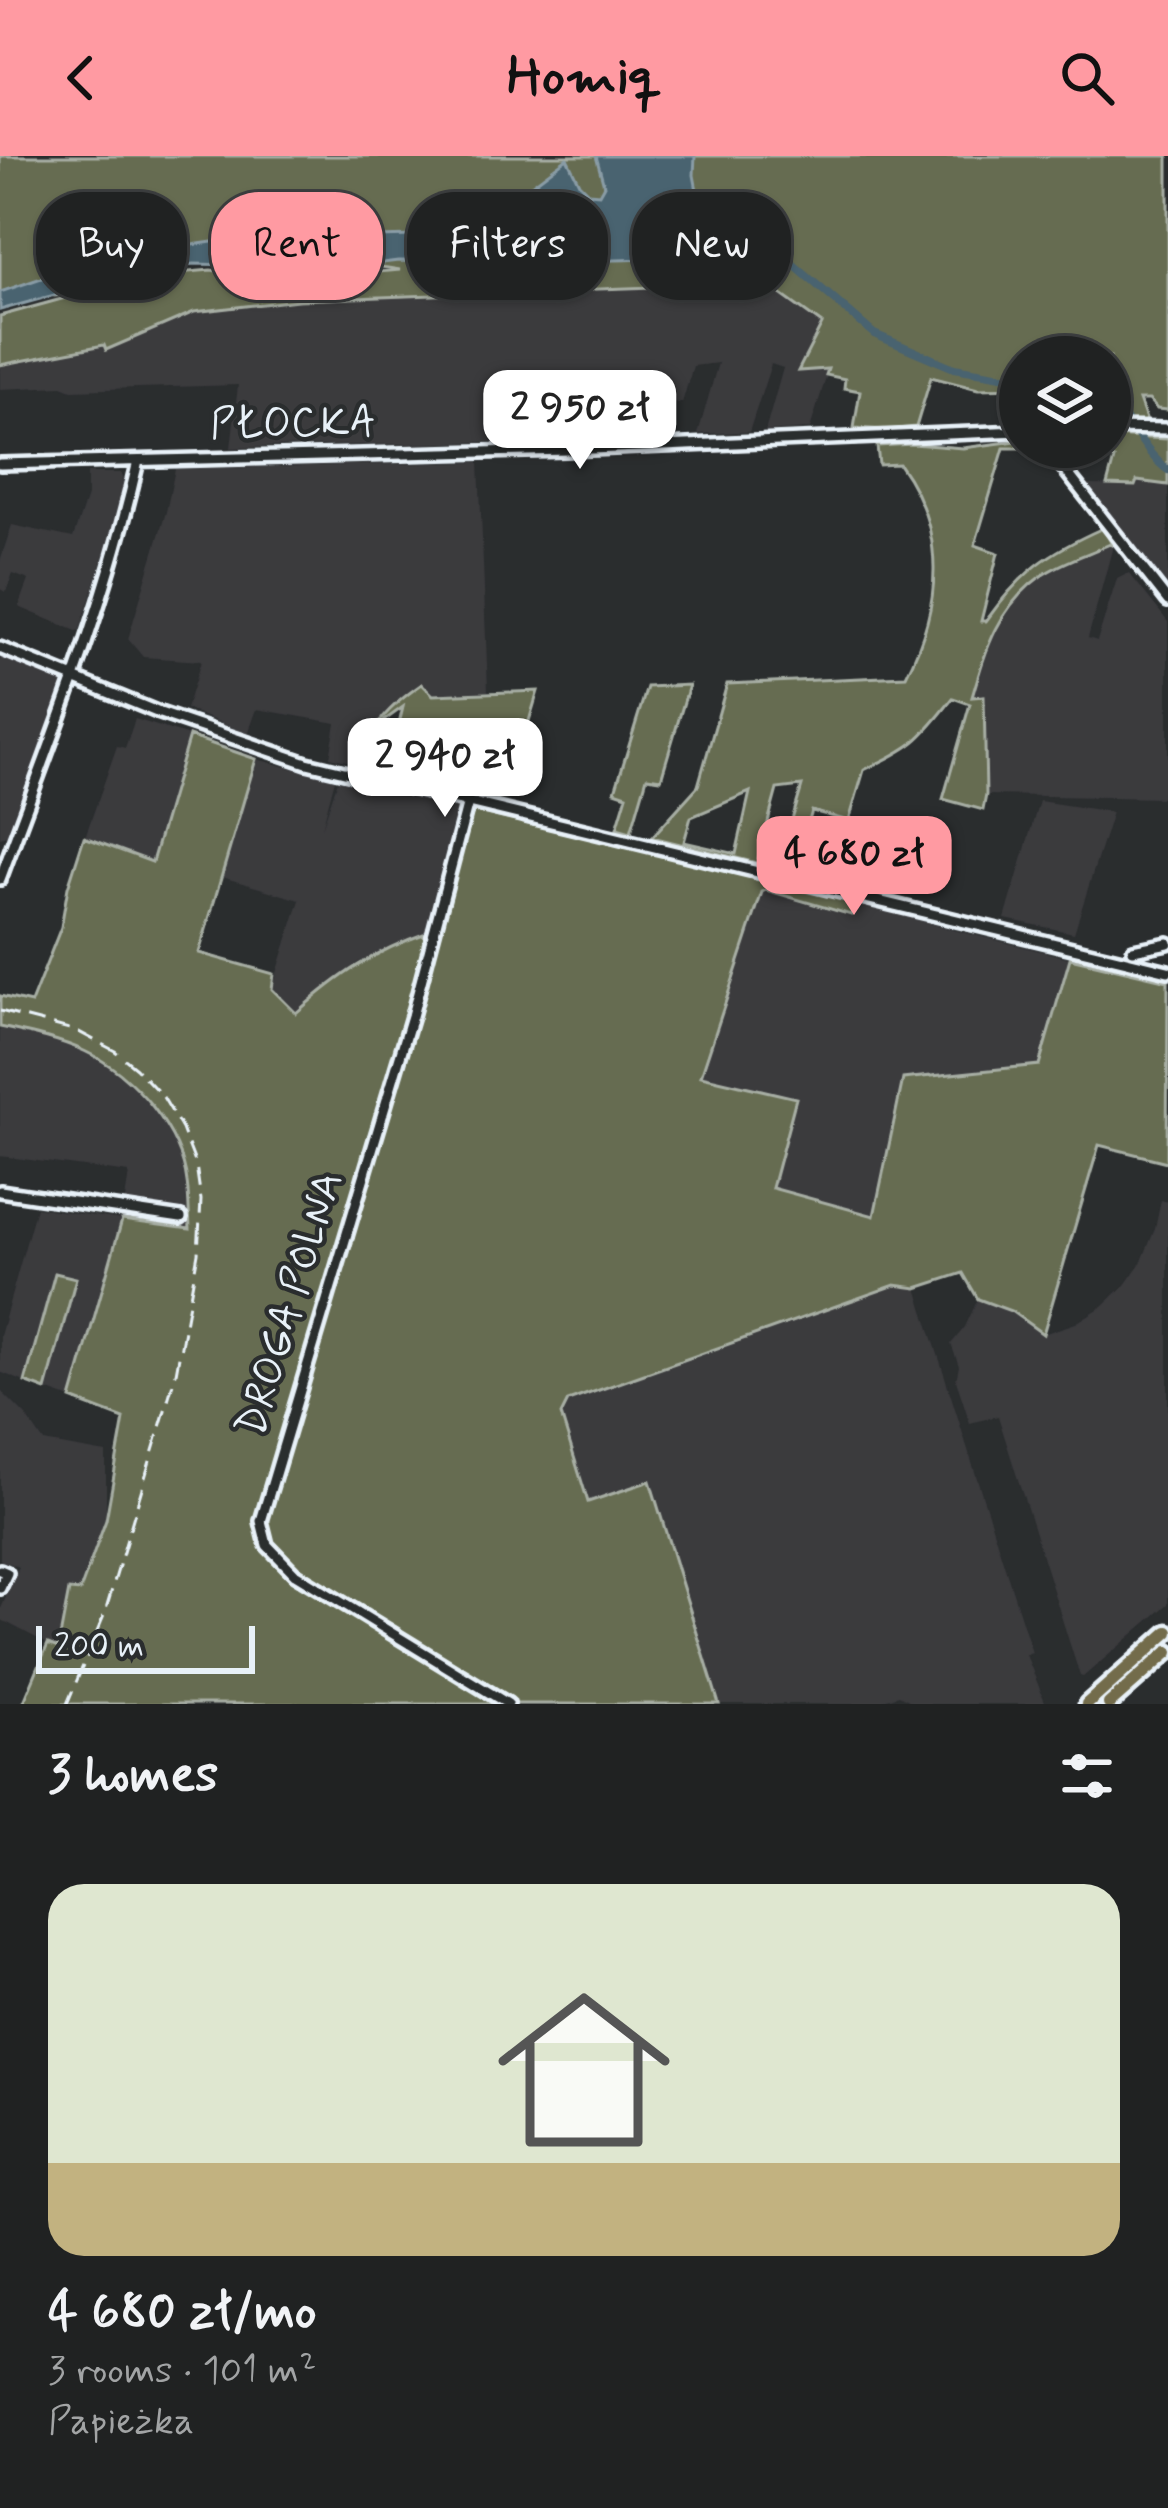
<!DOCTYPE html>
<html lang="en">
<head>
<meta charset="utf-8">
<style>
	body { margin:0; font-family:Mynerve,sans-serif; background:#2d2f2f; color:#f1f3f6; height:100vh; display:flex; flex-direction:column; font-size:45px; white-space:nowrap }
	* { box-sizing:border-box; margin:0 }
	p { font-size:39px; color:#a2a4a5 }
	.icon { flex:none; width:66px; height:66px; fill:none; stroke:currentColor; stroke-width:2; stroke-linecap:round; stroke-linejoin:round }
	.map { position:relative; height:1548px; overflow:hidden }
	.details { display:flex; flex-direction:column; background:#202222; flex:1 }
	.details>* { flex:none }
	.guide { position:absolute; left:36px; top:36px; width:1098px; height:108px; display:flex; gap:24px }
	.controls { position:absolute; left:999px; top:180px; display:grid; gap:24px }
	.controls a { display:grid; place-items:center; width:132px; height:132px; border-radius:50%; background:#202222; box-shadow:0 3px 9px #0004,0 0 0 3px #3d3f40; font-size:60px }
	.scale { position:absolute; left:36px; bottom:30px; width:219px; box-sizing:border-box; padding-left:12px; border:6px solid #e8f1f8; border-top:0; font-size:33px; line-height:42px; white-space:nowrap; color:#e8f1f8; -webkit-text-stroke:9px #2a2d2e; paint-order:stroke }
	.price { position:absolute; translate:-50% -102px; padding:0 27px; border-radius:24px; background:#fff; color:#222; font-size:39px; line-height:78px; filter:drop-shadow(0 3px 6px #0008) }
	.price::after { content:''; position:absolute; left:50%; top:72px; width:36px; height:27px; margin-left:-18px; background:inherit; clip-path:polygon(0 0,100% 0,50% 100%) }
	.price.selected { background:#ff9aa2; color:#111 }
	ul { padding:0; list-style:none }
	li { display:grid; align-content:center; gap:24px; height:636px; padding:0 48px }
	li+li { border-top:3px solid #3d3f40 }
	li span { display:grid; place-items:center; height:372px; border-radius:36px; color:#555 }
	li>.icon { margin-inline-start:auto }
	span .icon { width:216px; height:216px; fill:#fffc; stroke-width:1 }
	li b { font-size:51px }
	h2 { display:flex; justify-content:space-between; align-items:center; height:144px; padding:0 48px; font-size:51px }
	.chip { padding:0 42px; border-radius:48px; background:#202222; box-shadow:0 3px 9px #0004,0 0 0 3px #3d3f40; font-size:42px; line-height:108px }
	.chip.selected { background:#ff9aa2; color:#111 }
	header { display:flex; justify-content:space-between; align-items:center; height:156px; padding:0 48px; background:#ff9aa2; color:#111; font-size:54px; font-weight:800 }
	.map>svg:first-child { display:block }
</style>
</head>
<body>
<header><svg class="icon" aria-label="back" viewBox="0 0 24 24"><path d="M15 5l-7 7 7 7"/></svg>Homiq<svg class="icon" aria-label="search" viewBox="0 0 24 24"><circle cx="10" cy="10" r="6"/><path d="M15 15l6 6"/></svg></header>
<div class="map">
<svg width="1168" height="1548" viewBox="0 0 1168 1548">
	<rect width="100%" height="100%" fill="#2a2d2e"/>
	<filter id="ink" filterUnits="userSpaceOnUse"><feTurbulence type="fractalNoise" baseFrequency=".00833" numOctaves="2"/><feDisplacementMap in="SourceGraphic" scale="24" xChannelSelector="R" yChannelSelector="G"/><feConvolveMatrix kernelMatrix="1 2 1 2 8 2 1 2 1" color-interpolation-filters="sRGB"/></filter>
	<g filter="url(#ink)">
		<path fill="#3b3a3e" d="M765,127L823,168L798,214L829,212L810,273L765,276L783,212L771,208L749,276L698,278L718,207L693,210L682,247L658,248L655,254L623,255L620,258L621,283L231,292L238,229L72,234L62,230L0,233V209L104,189L106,194L194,156L298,144Z
			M479,306L488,535L432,539L422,528L400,543L368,582L359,608L330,601L336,567L257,553L248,578L186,553L201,505L143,501L128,483L166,356L175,313Z
			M87,317H121L125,336L79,476L19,451L29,424L13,418L6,436L0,433V405L12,369L73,382L87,340Z
			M1080,324L1090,329L1134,330L1136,324L1168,328V436Z
			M1110,388L1113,390L1088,482L1097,485L1117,423L1129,417L1168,466V642L986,639L984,541L972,542L988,485L1022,436L1044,418Z
			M2,499L65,525L7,679L0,681V504Z
			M135,563L189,580L151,707L85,681L117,590L125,592Z
			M256,603L335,623L322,672L338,624L461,652L429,776L359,806L328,829L297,857L272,833L300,744L222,721Z
			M1039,645L1112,656L1074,777L1005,763Z
			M766,734L851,758L855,745L950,773L1070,802L1039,909L904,923L874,1060L771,1032L701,921L762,736Z
			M0,871L63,886L105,905L123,917L139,933L173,980L188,1026L190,1074L122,1065L71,1243L46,1234L75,1122L55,1118L25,1226L0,1216V1180L36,1051L122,1064L129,1017L0,1000Z
			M1161,1044L1168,1046V1448L1083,1521L1080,1520L998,1260L970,1267L956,1224L959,1210L951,1188L965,1171L978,1143L1011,1155L1043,1178L1076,1167L1103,1150L1125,1129L1142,1105L1155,1073Z
			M895,1128L917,1132L1032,1497L1026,1499L1046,1548H916L899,1539L872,1548H720L650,1326L588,1347L561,1259L568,1245Z
			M0,1234L26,1260L44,1286L106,1297V1364L80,1435L70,1434L60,1487L135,1406L23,1548L48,1488L0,1463V1455L19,1411L0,1404Z"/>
		<path fill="#666c51" stroke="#a7aea4" stroke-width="3" fill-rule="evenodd" d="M0,0H1168V254L1157,253L1149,244H1139L1147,266L1110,265V201H1020V232L978,233L931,221L916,271L888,274L854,272L860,235L844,232L845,223L826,219L828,213L798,215L822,168L765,127L298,144L194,156L106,194L104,189L0,209V160L145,120L211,114L252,120L314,122L400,114L344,105L212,101L109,120L72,137L55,140L42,138L0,148Z
			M1110,280L1168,283V329L1137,325L1135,330L1107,329L1114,303L1104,300L1105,291H1110Z
			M1016,285H1020V291L1025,292H1004L975,389L998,397L981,465H986C1022,415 1047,397 1103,372L1113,390L1110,388C1088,398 1061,406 1041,420C998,451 986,493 972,541L984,540L986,639L983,654L943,643L970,548L953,542C920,585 913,591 864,614L849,665L812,655L793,716L652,681L698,630L727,528L906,520C942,450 947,374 899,308L879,309L877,290L913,288L963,292ZM802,630L779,708L758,703L777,633ZM750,636L736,698L684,686L691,661Z
			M422,528L433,539L538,535L506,642L492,643L503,601L485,596L487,586L453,578L441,613L447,615L442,632L426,626L434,587L397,577L403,551L385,564L365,611L359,608C373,568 387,552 422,528Z
			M689,529L661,623L647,621L631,676L617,672L627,639L615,635L647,531Z
			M189,580L256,603L199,797L274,818L272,833L296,857C339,819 374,795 429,776L461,652L855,745L851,759L766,734L762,736L701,920L796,942L772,1032L874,1060L903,923L1039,909L1070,802L1168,825L1167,1006L1099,989L1043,1178L1011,1155L978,1143L963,1117L917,1132L895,1129L568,1245L561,1259L588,1346L650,1325L719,1548H23L48,1488L58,1492L69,1434L80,1435L106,1364L124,1263L71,1243L122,1064L190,1073C189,1057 189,1041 187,1026C184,998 170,973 153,951C108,895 67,885 0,871V840L31,847L61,771L68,731L84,681L152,706Z
			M55,1117L76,1122L46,1234L25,1226Z"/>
		<path fill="#4a636f" stroke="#899ca6" stroke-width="3" d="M596,0H695L694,19L699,45L724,60L725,69C706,76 705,90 691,102L540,106L398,105L344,112L194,108L142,115L0,154V136L68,113L117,100L219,85L414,80L461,73L498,54L567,2L579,27L589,37L599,38L604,29Z"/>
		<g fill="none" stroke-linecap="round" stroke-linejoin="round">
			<path stroke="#4a636f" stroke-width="8" d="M724,64L743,69L758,78L874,178L954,212L1020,223
				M1110,245C1133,265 1143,296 1168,314"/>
			<defs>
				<path id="minor" d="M1110,272L1168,273
					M1047,291L1168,445
					M0,308L567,294L1020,275
					M0,492L157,556L307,607L1168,815
					M468,646L412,860L261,1365L267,1389L295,1418L508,1548
					M0,723C51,585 106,448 138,305
					M1133,794L1168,787
					M0,1035L181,1062
					M0,1414L7,1417L0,1432"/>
				<path id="major" d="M1087,1548L1168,1476
					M1109,1548L1168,1496"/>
			</defs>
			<use href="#minor" stroke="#e8f1f8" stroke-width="18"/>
			<use href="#major" stroke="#e8f1f8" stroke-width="21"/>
			<use href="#minor" stroke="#2a2d2e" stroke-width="9"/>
			<use href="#major" stroke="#736c4b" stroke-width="12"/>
			<path stroke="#e8f1f8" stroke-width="3" stroke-dasharray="18 9" stroke-linecap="butt" d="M0,855L77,875L115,895L136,912L163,941L182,973L196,1009L201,1044L198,1097L176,1217L105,1457L67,1548"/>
		</g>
	</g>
	<g text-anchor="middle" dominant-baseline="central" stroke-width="9" stroke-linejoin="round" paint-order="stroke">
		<g font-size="42" fill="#e8f1f8" stroke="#2a2d2e">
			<text transform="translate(293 268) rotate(-1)">PŁOCKA</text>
			<text transform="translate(291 1148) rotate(-73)">DROGA POLNA</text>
		</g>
	</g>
</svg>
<div class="controls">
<a><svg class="icon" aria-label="layers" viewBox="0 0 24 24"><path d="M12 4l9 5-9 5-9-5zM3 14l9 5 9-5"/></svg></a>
</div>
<div class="scale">200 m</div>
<b class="price" style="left:580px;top:316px">2 950 zł</b>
<b class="price" style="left:445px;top:664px">2 940 zł</b>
<b class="price selected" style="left:854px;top:762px">4 680 zł</b>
<div class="guide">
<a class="chip">Buy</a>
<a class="chip selected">Rent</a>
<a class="chip">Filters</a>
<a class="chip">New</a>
</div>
</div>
<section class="details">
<h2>3 homes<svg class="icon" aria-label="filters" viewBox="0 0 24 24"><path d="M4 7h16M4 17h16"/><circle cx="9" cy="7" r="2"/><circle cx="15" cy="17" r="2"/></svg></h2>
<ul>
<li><span style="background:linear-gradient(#dfe7d0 75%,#c2b280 0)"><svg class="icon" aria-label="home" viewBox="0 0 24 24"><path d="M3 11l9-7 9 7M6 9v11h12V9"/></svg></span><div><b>4 680 zł/mo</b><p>3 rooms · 101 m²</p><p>Papieżka</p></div></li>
</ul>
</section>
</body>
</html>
